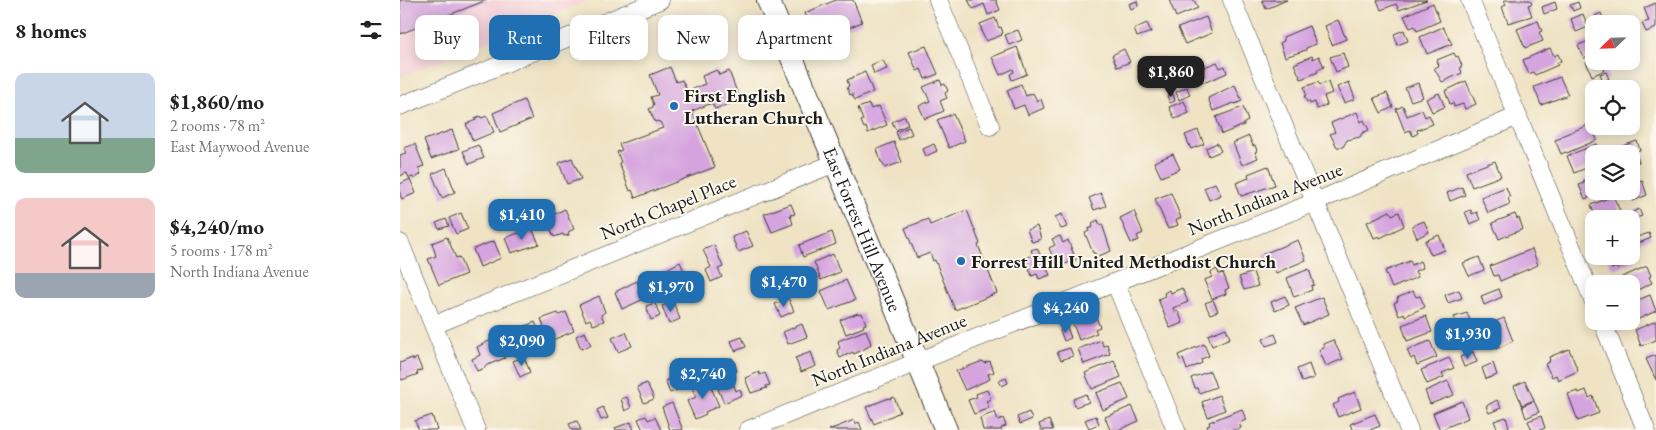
<!DOCTYPE html>
<html lang="en">
<head>
<meta charset="utf-8">
<style>
	body { margin:0; font-family:"EB Garamond",serif; background:#f6f6f6; color:#202124; height:100vh; display:flex; flex-direction:column; font-size:19px; white-space:nowrap }
	* { box-sizing:border-box; margin:0 }
	p { font-size:16px; color:#757577 }
	.icon { flex:none; width:28px; height:28px; fill:none; stroke:currentColor; stroke-width:2; stroke-linecap:round; stroke-linejoin:round }
	.map { position:relative; flex:1; overflow:hidden }
	.side { display:flex; flex-direction:column; background:#fff; width:400px }
	.side>* { flex:none }
	.guide { position:absolute; left:15px; top:15px; width:475px; height:45px; display:flex; gap:10px }
	.needle { width:32px; rotate:247deg }
	.tools { position:absolute; left:1185px; top:15px; display:grid; gap:10px }
	.tools a { display:grid; place-items:center; width:55px; height:55px; border-radius:10px; background:#fff; box-shadow:0 2px 12px #0003; font-size:25px }
	.price { position:absolute; translate:-50% -42px; padding:0 11px; border-radius:10px; background:#1f6fb2; color:#fff; font-size:16px; line-height:32px; filter:drop-shadow(0 1px 2px #0008) }
	.price::after { content:''; position:absolute; left:50%; top:30px; width:15px; height:11px; margin-left:-8px; background:inherit; clip-path:polygon(0 0,100% 0,50% 100%) }
	.price.current { background:#222; color:#fff }
	ul { padding:0; list-style:none }
	li { display:flex; align-items:center; gap:15px; height:125px; padding:0 15px }
	li span { display:grid; place-items:center; flex:none; width:140px; height:100px; border-radius:10px; color:#555 }
	li>.icon { margin-inline-start:auto }
	span .icon { width:60px; height:60px; fill:#fffc; stroke-width:1 }
	li b { font-size:21px }
	h2 { display:flex; justify-content:space-between; align-items:center; height:60px; padding:0 15px; font-size:21px }
	.tag { padding:0 18px; border-radius:10px; background:#fff; box-shadow:0 2px 12px #0003; font-size:18px; line-height:45px }
	.tag.current { background:#1f6fb2; color:#fff }
	main { display:flex; flex:1; min-height:0 }
	.map>svg:first-child { display:block }
</style>
</head>
<body>
<main>
<section class="side">
<h2>8 homes<svg class="icon" aria-label="filters" viewBox="0 0 24 24"><path d="M4 7h16M4 17h16"/><circle cx="9" cy="7" r="2"/><circle cx="15" cy="17" r="2"/></svg></h2>
<ul>
<li><span style="background:linear-gradient(#c9d6e8 65%,#7fa58c 0)"><svg class="icon" aria-label="home" viewBox="0 0 24 24"><path d="M3 11l9-7 9 7M6 9v11h12V9"/></svg></span><div><b>$1,860/mo</b><p>2 rooms · 78 m²</p><p>East Maywood Avenue</p></div></li>
<li><span style="background:linear-gradient(#f6c9c9 75%,#9aa5b1 0)"><svg class="icon" aria-label="home" viewBox="0 0 24 24"><path d="M3 11l9-7 9 7M6 9v11h12V9"/></svg></span><div><b>$4,240/mo</b><p>5 rooms · 178 m²</p><p>North Indiana Avenue</p></div></li>
</ul>
</section>
<div class="map">
<svg width="1256" height="430" viewBox="0 0 1256 430">
	<rect width="100%" height="100%" fill="#fbf7ec"/>
	<filter id="ink" filterUnits="userSpaceOnUse"><feTurbulence type="fractalNoise" baseFrequency=".02" numOctaves="2"/><feDisplacementMap in="SourceGraphic" scale="10" xChannelSelector="R" yChannelSelector="G"/><feConvolveMatrix kernelMatrix="1 2 1 2 8 2 1 2 1" color-interpolation-filters="sRGB"/></filter>
	<filter id="wash" filterUnits="userSpaceOnUse"><feTurbulence type="fractalNoise" baseFrequency=".0096" numOctaves="4" result="noise"/><feDisplacementMap in="SourceGraphic" scale="20" xChannelSelector="R" yChannelSelector="G"/><feGaussianBlur stdDeviation="1.12" result="paint"/><feColorMatrix in="noise" values="0 0 0 0 0 0 0 0 0 0 0 0 0 0 0 0 0 1.4 0 .05"/><feComposite in="paint" operator="in"/></filter>
	<g filter="url(#wash)">
		<rect width="100%" height="100%" fill="#efe3c4"/>
		<path fill="#f5cfd9" d="M0,0H189L0,77Z"/>
		<g id="blocks">
			<path fill="#d5a4df" d="M0,0H87L0,34Z
				M436,0H453L462,22L417,41L405,13Z
				M568,0H596L600,10L588,15L584,4L573,9Z
				M769,0H794L798,8L776,17Z
				M862,0H887L866,9Z
				M977,0H1027L999,10L996,4L981,10Z
				M1104,0H1130L1132,4L1128,5L1132,16L1108,23L1102,7L1106,5Z
				M737,1L738,6L731,9L729,4Z
				M1155,2L1157,9L1144,14L1142,7Z
				M1178,2L1180,8L1173,11L1170,5Z
				M1033,3L1040,21L1017,31L1015,26L1010,28L1004,16Z
				M1256,3V28L1246,32L1242,23L1249,21L1244,8Z
				M1201,13L1204,21L1199,24L1195,16Z
				M1183,14L1188,27L1176,32L1171,19Z
				M806,17L812,33L785,44L778,28Z
				M595,18L599,28L601,27L603,33L601,34L602,35L586,41L581,31H582L580,24Z
				M938,20L946,39L932,45L925,26Z
				M1138,21L1142,31L1139,32L1143,41L1125,48L1117,29Z
				M747,23L751,32L737,37L734,29Z
				M909,26L916,44L906,48V50L885,57L880,43L884,41L883,37Z
				M1043,27L1052,44L1027,54L1020,37Z
				M618,30L622,40L609,45L605,35Z
				M1004,30L1008,41L997,45L994,34Z
				M1192,40L1194,44V54L1184,58L1178,45Z
				M526,46L538,74L525,79L521,69L517,71L509,52Z
				M617,47L627,74L612,80L610,74L614,72L613,69L600,75L592,57Z
				M1150,48L1154,56L1158,54L1161,61L1157,63L1158,65L1135,75L1133,72L1129,74L1123,60Z
				M724,49L730,62L717,67L712,55Z
				M943,53L948,67L936,72L930,57Z
				M1054,53L1056,57L1058,56L1062,66L1060,67L1062,73L1042,82L1034,68L1039,66L1037,60Z
				M912,56L913,59L919,56L924,67L917,70L918,72L901,79L894,64Z
				M762,57L769,72L763,75L765,79L751,85L747,74L751,72L747,63Z
				M1194,59V61H1202L1205,70L1192,76L1186,62Z
				M483,60L487,69L474,74L471,65Z
				M817,62L820,68L825,66L827,73L806,82V81L802,82L797,70Z
				M270,67L276,82L282,80L287,91L305,84L302,76L317,70L319,75L329,71L340,100L315,109L312,103L292,111L315,167L235,198L232,190L230,191L219,163L221,162L217,152L222,150L219,144L263,128L260,122H259L258,121L255,122L249,109L253,107V105H254L251,97L258,95L250,75Z
				M465,72L473,92L455,100L452,94L450,95L447,87L449,86L447,80Z
				M1206,72L1209,79L1203,81L1200,74Z
				M1160,77L1168,95L1141,105L1134,87Z
				M540,80L542,85L545,84L548,91L545,93L547,98L540,101L544,111L525,119L519,106L530,101L523,87Z
				M1066,81L1076,104L1065,109L1063,104L1054,107L1053,103L1050,104L1045,91Z
				M918,82L920,85L928,82L932,93L924,96L927,105L917,109L915,102L910,104L909,101L907,102L904,96L906,95L904,87Z
				M949,82L955,99L944,103L937,87Z
				M1018,83L1023,97L1011,101L1005,88Z
				M621,84L626,96L633,93L637,101L641,99L644,108L628,115L624,105L614,109L607,90Z
				M835,85L842,101L835,104L834,103L813,111L808,98Z
				M787,87L790,95L779,100L776,92Z
				M987,93L993,107L981,113L974,98Z
				M1039,93L1045,107L1032,112L1026,99Z
				M773,94L775,101L770,103L767,96Z
				M124,100L132,119L100,132L93,113Z
				M784,101L789,113L775,119L769,107Z
				M469,104L471,109L479,106L487,125L468,133L466,127L464,128L461,121L463,120L458,108Z
				M1003,106L1007,116L1022,110L1025,117L1029,115L1033,124L1017,130L1018,133L1013,136L1010,130L1005,132L996,109Z
				M843,107L848,121L844,123V125L822,134L816,117Z
				M957,112L961,122L964,120L969,130L962,133L960,137L947,140L943,147H937L930,134L935,132L931,123Z
				M553,114L565,141L549,148L537,120Z
				M80,116L81,118L87,116L94,132L73,141L66,124L76,120L75,118Z
				M505,116L508,125L496,130L492,122Z
				M1191,124L1197,140L1167,153L1166,152L1161,154L1155,140L1161,138V136Z
				M509,127L512,134L499,140L496,132Z
				M52,130L59,149L31,159L24,140Z
				M798,130L804,144L791,149L785,135Z
				M849,136L853,146L855,145L857,151L855,152L858,158L842,165L833,143Z
				M1237,141L1240,150L1230,154H1212L1210,150Z
				M494,142L502,162L485,168L482,162H481L477,149Z
				M817,143L821,151L809,156L806,148Z
				M15,144L24,166L18,168L21,174L14,179L13,177L9,178L7,173L0,176V155L6,153L4,148Z
				M534,144L537,151L526,156L523,149Z
				M1197,144L1201,154H1194V165L1174,173L1167,156Z
				M78,145L84,158L69,164L63,151Z
				M773,154L780,169L761,177L754,162Z
				M1236,154L1239,162L1231,165V156Z
				M172,158L181,179L167,184L159,163Z
				M1095,161L1101,176L1072,187L1066,172Z
				M868,166L875,185L841,196L836,183L849,178L848,174Z
				M46,168L55,192L42,198L32,174Z
				M1194,177V191H1206L1185,199L1179,185L1184,183L1183,181Z
				M10,179L16,193L2,199L0,195V184Z
				M1242,180L1247,195L1233,201L1230,191H1231V184Z
				M815,183L821,195L809,200L804,188Z
				M1062,187L1065,195L1050,201L1047,193Z
				M1106,187L1110,197L1108,198L1110,204L1088,213L1081,197Z
				M701,193L706,206L694,210L689,198Z
				M771,193L781,218L776,220L778,225L768,229L755,199Z
				M1213,196L1221,213L1207,219H1194V223L1190,214L1194,213L1191,205Z
				M391,204L395,214L390,215L393,224L372,232L364,214Z
				M165,209L174,229L168,232L169,235L164,236L163,234L154,237L146,218Z
				M1239,209L1242,216L1231,220L1229,214Z
				M567,210L580,244L578,245L597,293L555,310L535,260L533,261L530,253L517,258L505,228L528,219L530,225Z
				M1071,210L1072,214L1077,212L1080,220L1070,224L1065,212Z
				M734,211L743,233L737,236L739,240L731,243L720,218Z
				M990,211L992,215L999,212L1004,226L980,238L979,236L974,238L967,222Z
				M61,213L68,229L56,234L49,218Z
				M662,214L667,227L661,229L655,217Z
				M1115,214L1117,219L1119,218L1123,229L1099,239L1092,223Z
				M46,219L49,226L39,229L36,223Z
				M698,220L700,225L702,224L711,251L696,257L695,253H693L685,233L689,231L688,229L693,227L692,223Z
				M1024,221L1029,232L1017,238L1012,226Z
				M637,226L641,239L632,242L627,230Z
				M132,228L139,244L111,253L105,238Z
				M346,231L353,246L338,252L332,237Z
				M432,232L436,244L403,257L399,245Z
				M1249,233L1251,238L1239,243L1237,237Z
				M1039,235L1045,250L1031,255L1025,241Z
				M660,236L663,243L668,240L676,260L657,267L649,248L655,245L652,239Z
				M47,237L56,258L59,257L66,274L39,285L28,259L36,256L32,243Z
				M898,240L906,260L876,273L872,265L868,266L863,254Z
				M94,241L101,258L80,267L73,249Z
				M314,245L323,267L318,269L322,277L311,282L306,270L311,267L303,250Z
				M637,248L650,275L639,279L637,274L632,276L625,258L633,255L631,250Z
				M1132,249L1138,265L1100,281L1098,275L1094,276L1090,266Z
				M1231,249L1236,260L1217,269L1216,267L1212,269L1206,256H1231Z
				M433,254L440,272L421,280L414,262Z
				M1079,257L1084,270L1069,276L1063,263Z
				M1010,261L1012,265L1020,261L1023,268L1015,271L1018,277L992,288L985,271Z
				M280,262L293,291L270,300L259,273Z
				M1247,266L1251,276L1249,277L1252,283L1231,293V284H1218L1217,282L1221,280L1220,278Z
				M383,269L388,281L376,286L370,274Z
				M817,269L819,274L823,273L829,288L825,290L826,294L812,299L804,280L812,277L811,272Z
				M909,269L914,285L911,286L912,290L894,297L887,278Z
				M853,272L858,286L844,290L839,277Z
				M446,280L455,300L429,310L421,291Z
				M237,281L244,299L222,309L215,292Z
				M782,288L788,302L773,308L775,312L778,311L783,323L770,328L758,299L765,296L764,293L769,290L771,293Z
				M1099,289L1102,297L1084,305L1081,296Z
				M1059,290L1062,298L1048,303L1045,295Z
				M1013,291L1016,297L1020,296L1025,307L1005,316L1004,313L999,316L994,303L998,301L997,298Z
				M1250,295L1256,311L1232,322L1231,303Z
				M199,296L205,312L201,315L204,321L193,325L190,319L186,321L179,305Z
				M885,296L889,305L875,311L871,302Z
				M922,297L929,314L903,325L895,308Z
				M388,298L394,311L381,317L375,304Z
				M813,300L818,311L810,314L805,303Z
				M273,302L280,319L269,324L262,306Z
				M255,303L260,316L251,320L246,306Z
				M166,312L174,331L150,341L141,319L158,313L159,315Z
				M458,313L459,314L462,313L466,324L463,325L464,327L446,334L440,320Z
				M1067,313L1070,320L1057,325L1054,317Z
				M689,315L691,320L696,317L700,327L695,329L697,333L679,340L672,321Z
				M1026,316L1032,332L1007,341L1002,325Z
				M1104,318L1113,341L1096,349L1085,326Z
				M1256,321V340L1241,346L1235,330Z
				M135,322L141,337L134,340L137,347L121,353L112,331Z
				M402,324L407,337L388,344L383,332Z
				M667,327L671,338L664,341L660,330Z
				M826,328L830,338L812,346L808,335Z
				M466,330L471,344L468,346V347L454,354L453,352L440,358L437,350L440,348L438,341Z
				M185,332L191,345L181,349L176,336Z
				M226,332L232,346L218,352L212,338Z
				M875,334L878,342L866,346L863,339Z
				M342,337L346,347L335,351L331,341Z
				M95,338L97,339L105,358L85,366V368L77,371L72,359L80,355L77,347Z
				M701,340L703,346L707,344L710,354L684,364L678,349Z
				M933,340L943,359L926,366L919,350L924,348L923,344Z
				M1030,341L1037,357L1017,365L1014,357L1011,359L1007,350Z
				M804,344L809,356L801,359L802,363L787,370L783,359L780,360L778,355Z
				M670,348L673,356L661,360L657,352Z
				M1169,349L1178,371L1158,380L1156,375L1152,377L1145,364L1150,361L1149,357Z
				M411,352L416,366L401,372L395,358Z
				M1073,352L1077,362L1064,367L1060,357Z
				M1256,355V380L1246,359Z
				M124,357L130,372L120,377L113,361Z
				M12,358L13,360L17,358L22,370L17,372L18,374L2,380L0,377V363Z
				M332,358L337,371L329,374L324,362Z
				M1049,358L1054,368L1042,373L1044,377L1027,384L1021,370Z
				M583,361L584,363L590,361L594,372L588,374L590,379L565,390L556,371Z
				M714,361L721,377L692,389L685,373Z
				M1093,363L1097,375L1086,379L1082,368Z
				M909,364L914,378L902,382L897,369Z
				M810,371L816,387L799,393L797,388H795L791,378Z
				M359,372L360,375L365,373L370,385L366,386L367,388L351,393L345,378Z
				M272,378L277,390L270,393L265,381Z
				M606,378L608,383L602,386L599,381Z
				M308,380L319,406L305,412L306,414L295,419L287,401L296,397L292,387Z
				M1048,381L1054,395L1030,404L1025,391Z
				M1125,381L1134,400L1122,405L1114,386Z
				M247,383L254,399L244,403L237,387Z
				M333,383L336,391L340,389L342,395L324,403L318,389Z
				M722,383L729,399L703,410L696,393Z
				M587,390L591,399L586,401L589,408L574,414L568,400L577,397L576,394Z
				M1186,390L1189,398L1193,396L1199,413L1178,421L1168,394L1178,391L1179,393Z
				M955,392L961,408L938,417L933,405L939,402L938,399Z
				M686,394L689,402L675,407L673,399Z
				M819,395L825,410L808,417L802,402Z
				M227,397L231,408L225,411L221,399Z
				M494,397L500,412L474,424L466,407L489,398L490,399Z
				M1097,400L1101,408L1089,413L1086,406Z
				M1062,401L1068,418L1040,430L1033,413Z
				M1134,401L1139,412L1126,418L1122,406Z
				M272,403L283,430H270L262,407Z
				M732,406L739,421L718,430H710L705,417Z
				M203,407L208,418L201,420L197,410Z
				M842,409L846,420L839,423L841,428L837,430H809L807,426L810,425L809,422Z
				M595,412L598,420L603,418L606,426L601,428L602,430H583L580,418Z
				M629,412L632,419L620,424L617,417Z
				M975,414L980,426L970,430H953L950,424Z
				M32,415L37,430H19L15,421Z
				M246,416L248,420L255,417L261,430H243L238,419Z
				M696,416L699,424L689,428L685,420Z
				M1141,416L1145,428L1140,430H1132L1128,421Z
				M1106,417L1109,427L1098,430L1094,421Z
				M454,420L455,424L459,422L462,430H429Z
				M649,420L653,430H641L639,424Z
				M177,421L181,430H172L169,424Z
				M231,422L234,430H216L215,428Z"/>
		</g>
	</g>
	<g filter="url(#ink)">
		<use href="#blocks" fill-opacity="0" stroke="#3c3a35" stroke-width="1"/>
		<g fill="none" stroke-linecap="round" stroke-linejoin="round">
			<defs>
				<path id="minor" d="M538,0L590,126
					M832,0L1009,430
					M1070,0L1194,302
					M0,106L260,0
					M0,243L76,430
					M715,282L776,430
					M1202,321L1246,430
					M34,325L435,163
					M348,430L915,202L1118,116"/>
				<g id="major">
					<path id="s1" d="M368,0L546,430"/>
				</g>
			</defs>
			<use href="#minor" stroke="#3c3a35" stroke-width="19"/>
			<use href="#major" stroke="#3c3a35" stroke-width="24"/>
			<use href="#minor" stroke="#fff" stroke-width="18"/>
			<use href="#major" stroke="#fff" stroke-width="22"/>
		</g>
	</g>
	<g fill="#1f6fb2" stroke="#fbf7ec" stroke-width="2">
		<circle cx="274" cy="106" r="5"/>
		<circle cx="561" cy="261" r="5"/>
	</g>
	<g text-anchor="middle" dominant-baseline="central" stroke-width="4" stroke-linejoin="round" paint-order="stroke">
		<g font-size="19" font-weight="bold" fill="#1c1c1c" stroke="#fbf7ec" text-anchor="start">
			<text x="284" y="95">First English<tspan x="284" dy="22">Lutheran Church</tspan></text>
			<text x="571" y="261">Forrest Hill United Methodist Church</text>
		</g>
		<g font-size="19" fill="#1c1c1c" stroke="#fbf7ec">
			<text transform="translate(865 199) rotate(-22)">North Indiana Avenue</text>
			<text transform="translate(268 207) rotate(-22)">North Chapel Place</text>
			<text stroke="none"><textPath href="#s1" startOffset="248">East Forrest Hill Avenue</textPath></text>
			<text transform="translate(489 350) rotate(-22)">North Indiana Avenue</text>
		</g>
	</g>
</svg>
<div class="tools">
<a><svg class="needle" viewBox="-14 -14 28 28"><path d="M0-13l5 13h-10z" fill="#e53935"/><path d="M0 13l5-13h-10z" fill="#757577"/></svg></a>
<a><svg class="icon" aria-label="locate" viewBox="0 0 24 24"><circle cx="12" cy="12" r="6"/><path d="M12 2v4M12 18v4M2 12h4M18 12h4"/></svg></a>
<a><svg class="icon" aria-label="layers" viewBox="0 0 24 24"><path d="M12 4l9 5-9 5-9-5zM3 14l9 5 9-5"/></svg></a>
<a>+</a>
<a>−</a>
</div>
<b class="price current" style="left:771px;top:98px">$1,860</b>
<b class="price" style="left:122px;top:241px">$1,410</b>
<b class="price" style="left:384px;top:308px">$1,470</b>
<b class="price" style="left:271px;top:313px">$1,970</b>
<b class="price" style="left:666px;top:334px">$4,240</b>
<b class="price" style="left:1068px;top:360px">$1,930</b>
<b class="price" style="left:122px;top:367px">$2,090</b>
<b class="price" style="left:303px;top:400px">$2,740</b>
<div class="guide">
<a class="tag">Buy</a>
<a class="tag current">Rent</a>
<a class="tag">Filters</a>
<a class="tag">New</a>
<a class="tag">Apartment</a>
</div>
</div>
</main>
</body>
</html>
